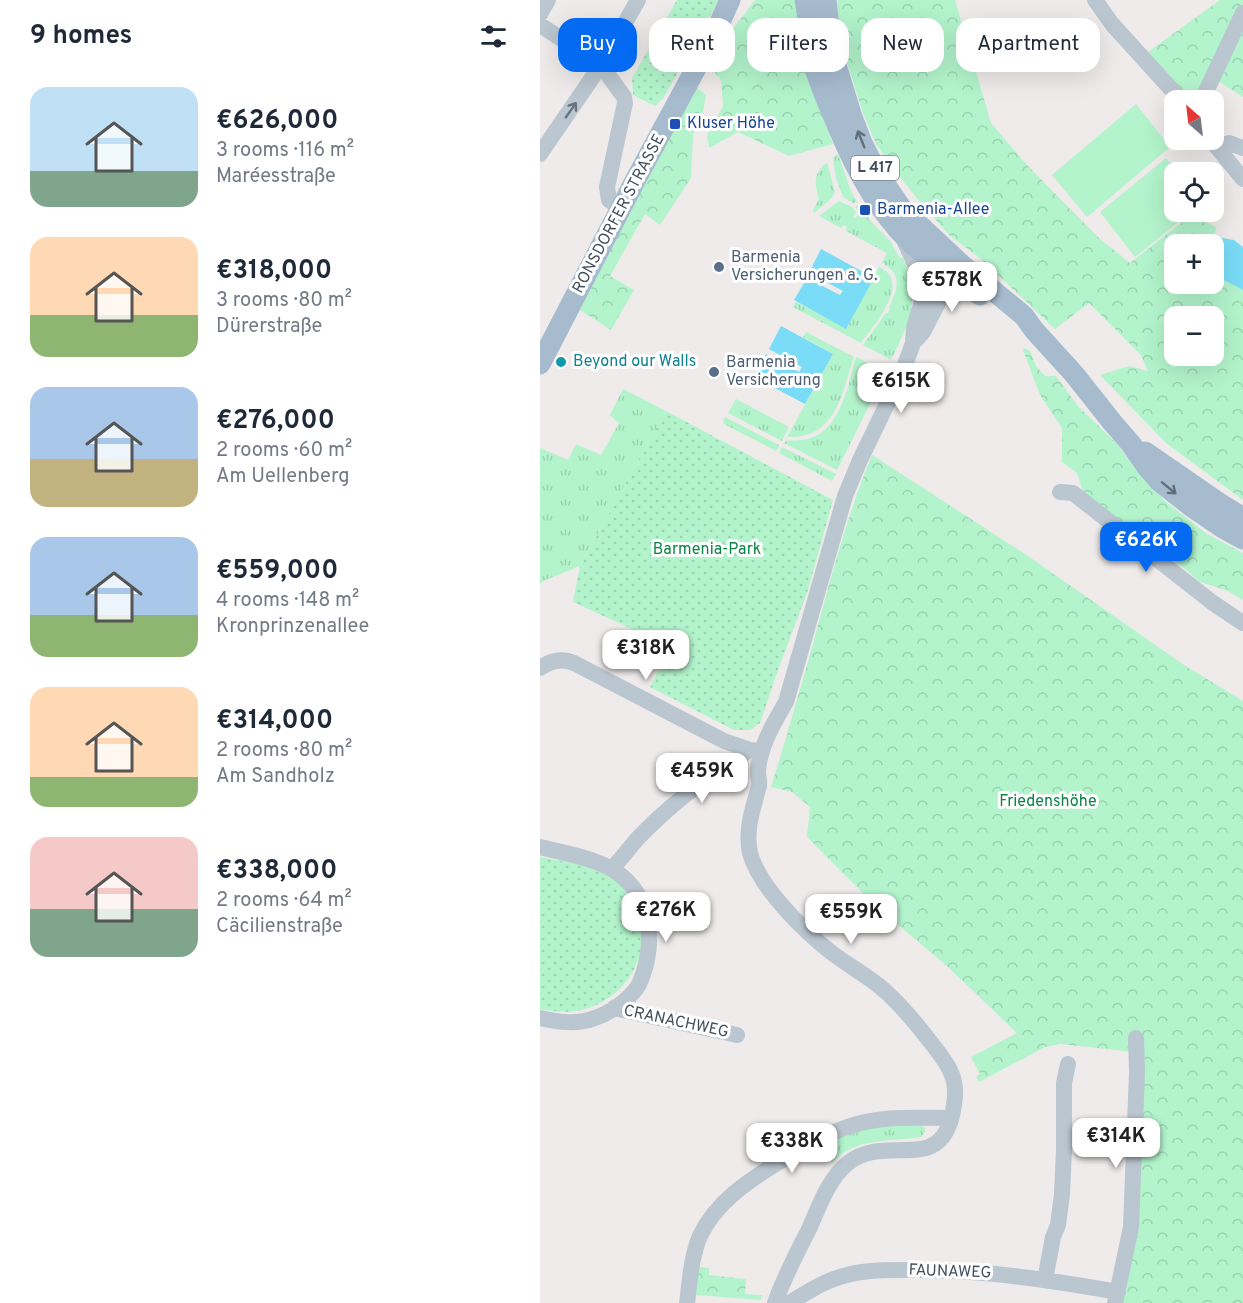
<!DOCTYPE html>
<html lang="en">
<head>
<meta charset="utf-8">
<style>
	body { margin:0; font-family:Overpass,sans-serif; background:#f6f6f7; color:#1f2937; height:100vh; display:flex; flex-direction:column; font-size:22px; white-space:nowrap }
	* { box-sizing:border-box; margin:0 }
	p { font-size:20px; color:#747a83 }
	.icon { flex:none; width:33px; height:33px; fill:none; stroke:currentColor; stroke-width:2; stroke-linecap:round; stroke-linejoin:round }
	.map { position:relative; flex:1; overflow:hidden }
	.drawer { display:flex; flex-direction:column; background:#fff; width:540px }
	.drawer>* { flex:none }
	.guide { position:absolute; left:18px; top:18px; width:570px; height:54px; display:flex; gap:12px }
	.needle { width:39px; rotate:332deg }
	.fabs { position:absolute; left:624px; top:90px; display:grid; gap:12px }
	.fabs a { display:grid; place-items:center; width:60px; height:60px; border-radius:12px; background:#fff; box-shadow:0 6px 24px #0002; font-size:30px }
	.price { position:absolute; translate:-50% -51px; padding:0 14px; border-radius:12px; background:#fff; color:#222; font-size:20px; line-height:39px; filter:drop-shadow(0 2px 3px #0008) }
	.price::after { content:''; position:absolute; left:50%; top:36px; width:18px; height:14px; margin-left:-9px; background:inherit; clip-path:polygon(0 0,100% 0,50% 100%) }
	.price.active { background:#036af1; color:#fff }
	ul { padding:0; list-style:none }
	li { display:flex; align-items:center; gap:18px; height:150px; padding:0 30px }
	li span { display:grid; place-items:center; flex:none; width:168px; height:120px; border-radius:18px; color:#555 }
	li>.icon { margin-inline-start:auto }
	span .icon { width:72px; height:72px; fill:#fffc; stroke-width:1 }
	li b { font-size:26px }
	h2 { display:flex; justify-content:space-between; align-items:center; height:72px; padding:0 30px; font-size:26px }
	.pill { padding:0 21px; border-radius:18px; background:#fff; box-shadow:0 6px 24px #0002; font-size:21px; line-height:54px }
	.pill.active { background:#036af1; color:#fff }
	main { display:flex; flex:1; min-height:0 }
	.map>svg:first-child { display:block }
</style>
</head>
<body>
<main>
<section class="drawer">
<h2>9 homes<svg class="icon" aria-label="filters" viewBox="0 0 24 24"><path d="M4 7h16M4 17h16"/><circle cx="9" cy="7" r="2"/><circle cx="15" cy="17" r="2"/></svg></h2>
<ul>
<li><span style="background:linear-gradient(#bfe0f5 70%,#7fa58c 0)"><svg class="icon" aria-label="home" viewBox="0 0 24 24"><path d="M3 11l9-7 9 7M6 9v11h12V9"/></svg></span><div><b>€626,000</b><p>3 rooms · 116 m²</p><p>Maréesstraße</p></div></li>
<li><span style="background:linear-gradient(#ffd9b3 65%,#8fb573 0)"><svg class="icon" aria-label="home" viewBox="0 0 24 24"><path d="M3 11l9-7 9 7M6 9v11h12V9"/></svg></span><div><b>€318,000</b><p>3 rooms · 80 m²</p><p>Dürerstraße</p></div></li>
<li><span style="background:linear-gradient(#a9c7e8 60%,#c2b280 0)"><svg class="icon" aria-label="home" viewBox="0 0 24 24"><path d="M3 11l9-7 9 7M6 9v11h12V9"/></svg></span><div><b>€276,000</b><p>2 rooms · 60 m²</p><p>Am Uellenberg</p></div></li>
<li><span style="background:linear-gradient(#a9c7e8 65%,#8fb573 0)"><svg class="icon" aria-label="home" viewBox="0 0 24 24"><path d="M3 11l9-7 9 7M6 9v11h12V9"/></svg></span><div><b>€559,000</b><p>4 rooms · 148 m²</p><p>Kronprinzenallee</p></div></li>
<li><span style="background:linear-gradient(#ffd9b3 75%,#8fb573 0)"><svg class="icon" aria-label="home" viewBox="0 0 24 24"><path d="M3 11l9-7 9 7M6 9v11h12V9"/></svg></span><div><b>€314,000</b><p>2 rooms · 80 m²</p><p>Am Sandholz</p></div></li>
<li><span style="background:linear-gradient(#f6c9c9 60%,#7fa58c 0)"><svg class="icon" aria-label="home" viewBox="0 0 24 24"><path d="M3 11l9-7 9 7M6 9v11h12V9"/></svg></span><div><b>€338,000</b><p>2 rooms · 64 m²</p><p>Cäcilienstraße</p></div></li>
</ul>
</section>
<div class="map">
<svg width="703" height="1303" viewBox="0 0 703 1303">
	<defs>
		<pattern id="grass-tufts" width="24" height="20" patternUnits="userSpaceOnUse" patternTransform="scale(1.5)"><rect width="24" height="20" fill="#b3f4cc"/><path d="M3 7l-1-3M5 7V3M7 7l1-3M15 17l-1-3M17 17v-4M19 17l1-3" fill="none" stroke="#9bd3b1"/></pattern>
		<pattern id="forest-crowns" width="20" height="18" patternUnits="userSpaceOnUse" patternTransform="scale(1.5)"><rect width="20" height="18" fill="#b3f4cc"/><path d="M2 6a3 3 0 1 1 6 0M12 15a3 3 0 1 1 6 0" fill="none" stroke="#9bd3b1"/></pattern>
		<pattern id="park-dots" width="8" height="8" patternUnits="userSpaceOnUse" patternTransform="scale(1.5)"><rect width="8" height="8" fill="#b3f4cc"/><path d="M2 2h.1M6 6h.1" fill="none" stroke="#9bd3b1" stroke-width="1.8" stroke-linecap="round"/></pattern>
	</defs>
	<rect width="100%" height="100%" fill="#efebeb"/>
	<path fill="url(#grass-tufts)" d="M298,154L311,191L317,202L313,203L303,197L296,178L293,158Z
		M287,162L295,192C289,204 282,204 274,214L273,210L279,199C274,182 273,175 287,162Z
		M299,201L312,207L316,212L313,217L316,218L319,211L315,207L319,205L328,218L350,241L360,258H363C365,264 369,270 370,276C378,306 364,334 351,360L323,345L346,313H348L350,309L349,308C357,289 364,275 342,263L347,253L306,231L307,227L303,225L301,228L279,216Z
		M339,267C373,282 334,325 321,343L253,307L256,302L306,328Z
		M266,332L314,357C304,385 299,426 266,435C260,437 253,437 247,437L293,354L263,337Z
		M317,357L346,372L297,470L244,443L246,441C254,440 263,441 270,438C298,431 309,387 314,362Z
		M83,389L126,411L40,566L3,581L0,584V448L28,460L36,444L61,455L79,423L70,415Z
		M196,399L249,427L242,441L188,413Z
		M185,417L239,445L236,451L184,424L183,421Z
		M242,447L296,474L292,481L239,453Z
		M349,1126H382L385,1128V1132L381,1137L375,1138C347,1141 312,1139 292,1163L281,1143L327,1129Z"/>
	<path fill="url(#forest-crowns)" fill-rule="evenodd" d="M215,0H256L275,97L293,144L249,156L198,132L169,148L167,135L183,106L181,80L167,63Z
		M297,0H415L451,123L488,166L559,238L590,263L651,215L676,227L674,241L672,244H634V284H674V272L680,278L703,290V500L626,443L560,375L589,366L608,371L601,355L549,303L515,329L440,258L409,235L376,197L351,166L336,144L323,113L301,44ZM634,316H674V356H634Z
		M680,0H703V97L670,76L664,89L652,100H649L608,52Z
		M155,86L166,95L163,113L153,135L151,178L120,225L105,214L70,276L94,290L71,330L40,310Z
		M484,348L490,351L496,366L505,376H516L538,406L576,443L596,469L626,502L667,534L703,553V600L688,591L660,582L643,567L622,553L604,547L543,492L537,473L522,462V428L500,395L483,350Z
		M332,455L488,556L644,665L703,701V1303H582L603,1053L521,1044L505,1047L439,1082L436,1077L440,1074L431,1057L477,1033L408,967L336,906L267,837L270,807L252,792L231,787C245,742 258,696 271,651C289,585 306,518 332,455Z
		M159,1267L169,1268V1275L206,1279L205,1294L222,1295L221,1300L156,1295Z"/>
	<path fill="url(#park-dots)" d="M137,0H179L124,97L115,106L93,95L92,78Z
		M126,411L293,500L268,590L238,670L220,723L210,730H194L110,687L131,647L33,602L40,566Z
		M0,857C23,861 49,864 70,877C83,884 91,899 96,913C99,924 103,938 101,949C95,981 68,1006 36,1011C25,1013 11,1011 0,1009Z"/>
	<path fill="#b3f4cc" d="M596,104L630,147L547,217L512,175Z
		M626,158L638,172H634V212H651L595,257L560,212Z"/>
	<path fill="#7adcf6" d="M682,238L694,240L703,247V290L680,278L674,272V244H672L674,241Z
		M281,249L334,278L306,329L254,300L267,278L300,295L303,291L269,273Z
		M241,326L293,354L265,404L214,377L226,354L259,372L262,367L229,349Z"/>
	<g fill="none" stroke-linecap="round" stroke-linejoin="round">
		<path stroke="#bac6d0" stroke-width="16" d="M555,0L572,24L641,100
			M0,14L8,0
			M0,25L61,65L84,97L85,103L67,187L69,200L81,207
			M662,100L703,13
			M671,140L703,179
			M677,147L689,143L703,148
			M0,154L61,65L98,0
			M364,240L379,273L383,298
			M376,340L383,332L403,293L420,268
			M520,492L533,493L673,603L703,623
			M0,668C10,661 22,658 34,663L184,741L210,750L222,751
			M0,847C27,854 65,859 85,879C109,901 113,934 106,964C104,971 102,979 98,986C89,1000 70,1013 55,1018C37,1025 18,1022 0,1018
			M72,869C81,859 90,847 99,837C132,803 170,774 210,750
			M74,1008L197,1035
			M505,1280L513,1237L518,1225L522,1194L524,1150V1083L528,1064
			M147,1303C150,1281 151,1257 160,1236C176,1202 208,1181 239,1162C266,1145 293,1129 325,1122C353,1116 383,1118 411,1118
			M235,1303C244,1277 257,1253 269,1229C279,1207 288,1179 308,1163C350,1130 408,1183 415,1096C417,1073 402,1057 389,1040C375,1022 361,1005 344,990C328,976 309,966 292,953C264,931 219,887 210,853C205,830 213,808 219,786C220,781 218,778 218,773C218,766 220,757 222,751C227,734 237,717 246,702L305,496L320,460L362,373L373,343L374,327L383,298L407,259
			M249,1303C268,1292 285,1280 307,1275C329,1269 353,1270 376,1270C445,1270 510,1280 578,1292
			M575,1303L591,1227L597,1072L596,1038"/>
		<path stroke="#a7bbcf" stroke-width="21" d="M265,0C269,19 269,39 273,59C278,83 289,105 298,127C315,168 336,208 367,239C389,261 414,278 440,295
			M286,0L291,45L296,65L312,117L322,143L338,174L362,209L422,265L484,316L494,330L534,374L572,422L591,444L607,467L619,481L652,507L683,528L703,539
			M0,364L96,179L175,33L190,0
			M605,452L679,503L703,518"/>
	</g>
	<defs><path id="oneway-shaft" d="M-6 0H5M1.5-3L5.5 0L1.5 3" fill="none" stroke-width="1.6" stroke-linecap="round" stroke-linejoin="round" transform="scale(1.5)"/></defs>
	<use stroke="#66737e" href="#oneway-shaft" transform="translate(31 110) rotate(-55)"/>
	<g stroke="#606f7e">
		<use href="#oneway-shaft" transform="translate(321 139) rotate(-112)"/>
		<use href="#oneway-shaft" transform="translate(629 488) rotate(39)"/>
	</g>
	<g fill="#1a4fb4" stroke="#fff" stroke-width="2">
		<rect x="129" y="118" width="12" height="12" rx="3"/>
		<rect x="319" y="204" width="12" height="12" rx="3"/>
	</g>
	<g fill="#5c6f8a" stroke="#fff" stroke-width="2">
		<circle cx="179" cy="267" r="6"/>
		<circle cx="174" cy="372" r="6"/>
	</g>
	<circle fill="#0f9aa8" stroke="#fff" stroke-width="2" cx="21" cy="362" r="6"/>
	<g text-anchor="middle" dominant-baseline="central" stroke-width="6" stroke-linejoin="round" paint-order="stroke">
		<rect fill="#fff" stroke="#7b848c" stroke-width="1.5" x="311" y="156" width="48" height="24" rx="4.5"/>
		<g font-size="15" font-weight="bold" fill="#424f5b">
			<text x="335" y="168">L 417</text>
		</g>
		<g font-size="16" fill="#164399" stroke="#fff" text-anchor="start">
			<text x="147" y="124">Kluser Höhe</text>
			<text x="337" y="210">Barmenia-Allee</text>
		</g>
		<g font-size="16" fill="#424f5b" stroke="#fff">
			<text transform="translate(79 214) rotate(-62)">RONSDORFER STRASSE</text>
			<text transform="translate(136 1022) rotate(12)">CRANACHWEG</text>
			<text transform="translate(410 1272) rotate(2)">FAUNAWEG</text>
		</g>
		<g font-size="16" fill="#4e5e75" stroke="#fff" text-anchor="start">
			<text x="191" y="258">Barmenia<tspan x="191" dy="18">Versicherungen a. G.</tspan></text>
			<text x="186" y="363">Barmenia<tspan x="186" dy="18">Versicherung</tspan></text>
		</g>
		<g font-size="16" fill="#0d838f" stroke="#fff" text-anchor="start">
			<text x="33" y="362">Beyond our Walls</text>
		</g>
		<g font-size="16" fill="#0b8448" stroke="#fff">
			<text x="167" y="550">Barmenia-Park</text>
			<text x="508" y="802">Friedenshöhe</text>
		</g>
	</g>
</svg>
<div class="fabs">
<a><svg class="needle" viewBox="-14 -14 28 28"><path d="M0-13l5 13h-10z" fill="#e53935"/><path d="M0 13l5-13h-10z" fill="#747a83"/></svg></a>
<a><svg class="icon" aria-label="locate" viewBox="0 0 24 24"><circle cx="12" cy="12" r="6"/><path d="M12 2v4M12 18v4M2 12h4M18 12h4"/></svg></a>
<a>+</a>
<a>−</a>
</div>
<b class="price" style="left:412px;top:313px">€578K</b>
<b class="price" style="left:361px;top:414px">€615K</b>
<b class="price active" style="left:606px;top:573px">€626K</b>
<b class="price" style="left:106px;top:681px">€318K</b>
<b class="price" style="left:162px;top:804px">€459K</b>
<b class="price" style="left:126px;top:943px">€276K</b>
<b class="price" style="left:311px;top:945px">€559K</b>
<b class="price" style="left:576px;top:1169px">€314K</b>
<b class="price" style="left:252px;top:1174px">€338K</b>
<div class="guide">
<a class="pill active">Buy</a>
<a class="pill">Rent</a>
<a class="pill">Filters</a>
<a class="pill">New</a>
<a class="pill">Apartment</a>
</div>
</div>
</main>
</body>
</html>
